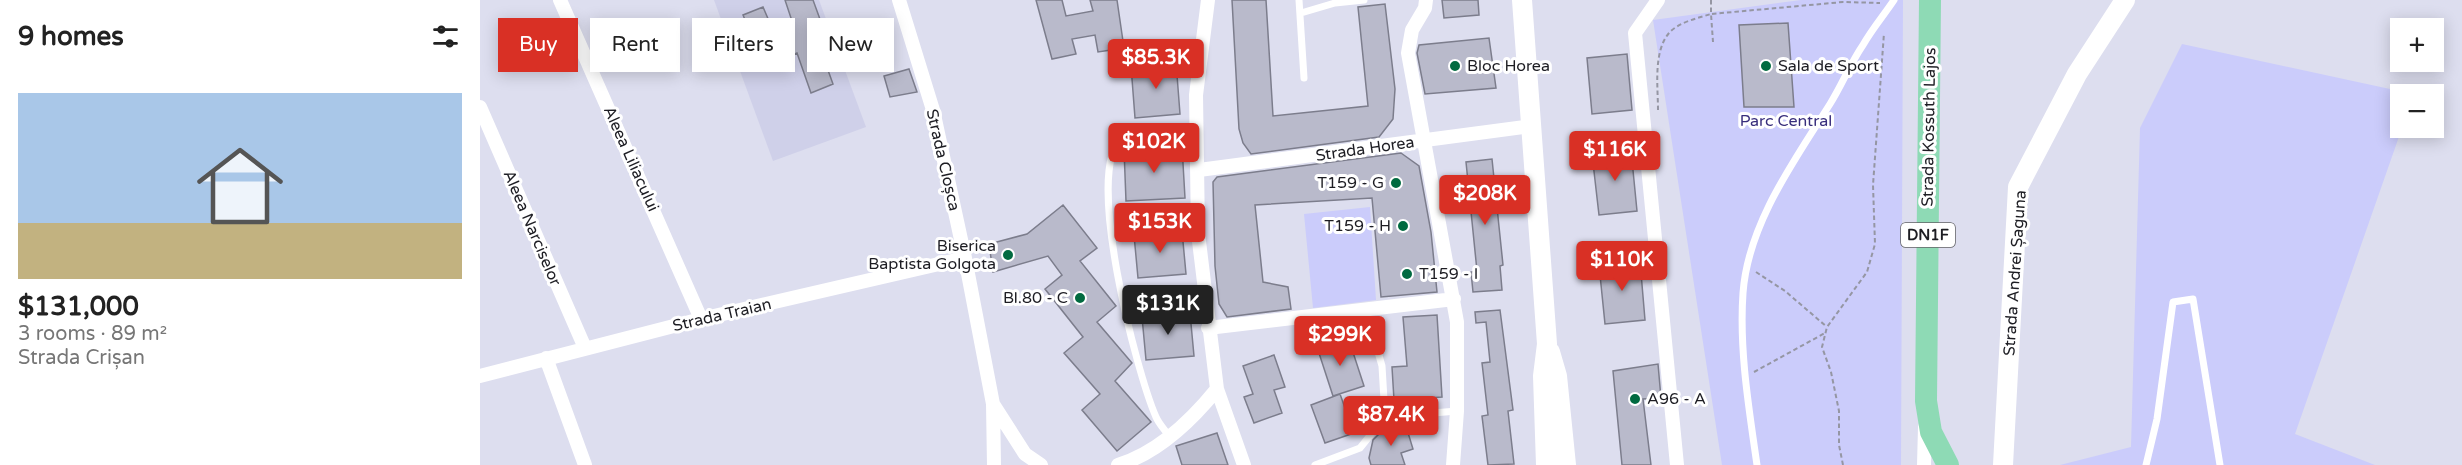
<!DOCTYPE html>
<html lang="en">
<head>
<meta charset="utf-8">
<style>
	body { margin:0; font-family:"Varela Round",sans-serif; background:#f6f6f6; color:#222; height:100vh; display:flex; flex-direction:column; font-size:22px; white-space:nowrap }
	* { box-sizing:border-box; margin:0 }
	p { font-size:20px; color:#767676 }
	.icon { flex:none; width:33px; height:33px; fill:none; stroke:currentColor; stroke-width:2; stroke-linecap:round; stroke-linejoin:round }
	.map { position:relative; flex:1; overflow:hidden }
	.panel { display:flex; flex-direction:column; background:#fff; width:480px }
	.panel>* { flex:none }
	.hud { position:absolute; left:18px; top:18px; width:570px; height:54px; display:flex; gap:12px }
	.buttons { position:absolute; left:1910px; top:18px; display:grid; gap:12px }
	.buttons a { display:grid; place-items:center; width:54px; height:54px; border-radius:0px; background:#fff; box-shadow:0 3px 15px #0003; font-size:30px }
	.price { position:absolute; translate:-50% -51px; padding:0 14px; border-radius:6px; background:#d93025; color:#fff; font-size:20px; line-height:39px; filter:drop-shadow(0 2px 3px #0008) }
	.price::after { content:''; position:absolute; left:50%; top:36px; width:18px; height:14px; margin-left:-9px; background:inherit; clip-path:polygon(0 0,100% 0,50% 100%) }
	.price.current { background:#222; color:#fff }
	ul { padding:0; list-style:none }
	li { display:grid; align-content:center; gap:12px; height:318px; padding:0 18px }
	li+li { border-top:2px solid #e0e0e0 }
	li span { display:grid; place-items:center; height:186px; border-radius:0px; color:#555 }
	li>.icon { margin-inline-start:auto }
	span .icon { width:108px; height:108px; fill:#fffc; stroke-width:1 }
	li b { font-size:26px }
	h2 { display:flex; justify-content:space-between; align-items:center; height:72px; padding:0 18px; font-size:26px }
	.pill { padding:0 21px; border-radius:0px; background:#fff; box-shadow:0 3px 15px #0003; font-size:21px; line-height:54px }
	.pill.current { background:#d93025; color:#fff }
	main { display:flex; flex:1; min-height:0 }
	.map>svg:first-child { display:block }
</style>
</head>
<body>
<main>
<section class="panel">
<h2>9 homes<svg class="icon" aria-label="filters" viewBox="0 0 24 24"><path d="M4 7h16M4 17h16"/><circle cx="9" cy="7" r="2"/><circle cx="15" cy="17" r="2"/></svg></h2>
<ul>
<li><span style="background:linear-gradient(#a9c7e8 70%,#c2b280 0)"><svg class="icon" aria-label="home" viewBox="0 0 24 24"><path d="M3 11l9-7 9 7M6 9v11h12V9"/></svg></span><div><b>$131,000</b><p>3 rooms · 89 m²</p><p>Strada Crișan</p></div></li>
</ul>
</section>
<div class="map">
<svg width="1982" height="465" viewBox="0 0 1982 465">
	<rect width="100%" height="100%" fill="#dddeef"/>
	<path fill="#cfd0e9" d="M234,0H339L386,127L293,161Z"/>
	<path fill="#cbccfb" d="M1321,0H1423L1421,465H1242L1173,20Z
		M1702,44L1933,94H1920L1922,128L1815,434L1895,465H1580L1651,447L1660,128Z
		M890,207L896,300L833,308L824,214Z"/>
	<path fill="#b9bacb" stroke="#7c7d8c" stroke-width="1.5" d="M305,0H333L345,33L340,35L348,57L344,59L353,84L331,93L317,53L278,69L267,42L273,39L263,15L283,7L292,28L312,21Z
		M556,0H582L586,16L613,11L610,0H637L644,48L618,52L615,35L592,39L596,54L572,59Z
		M752,0H786L793,116L888,106L878,7L905,4L915,89L913,119L899,137L771,154L763,143L759,129Z
		M962,0H998L999,15L964,18Z
		M1308,23L1314,107H1264L1259,25Z
		M1009,38L1016,88L945,94L937,53L939,45Z
		M1147,54L1152,110L1112,114L1107,58Z
		M696,62L700,114L655,118L651,66Z
		M429,69L437,92L410,97L404,76Z
		M702,146L705,198L646,201L644,149Z
		M1151,150L1157,211L1119,215L1112,154Z
		M921,153L939,166L951,232L957,292L901,297L892,198L775,205L783,282L808,287L811,309L747,317L739,304L735,266L733,182L737,177Z
		M1012,159L1023,265L1020,266L1022,290L993,292L991,272L997,271L986,162Z
		M583,205L617,248L600,261L636,306L617,322L652,363L635,381L671,422L637,451L602,410L620,394L584,353L603,337L565,289L582,275L568,256L513,272L509,244L547,234Z
		M702,231L706,274L658,278L654,235Z
		M1160,261L1165,320L1125,324L1119,265Z
		M1020,310L1033,410L1028,411L1034,464L1008,465L1002,416L1008,415L1002,363L1010,362L1006,322L996,323L995,312Z
		M710,313L714,356L666,360L662,317Z
		M957,315L962,397L914,400L912,367L927,366L923,317Z
		M868,337L884,386L853,396L837,347Z
		M794,355L805,387L794,390L802,413L774,423L764,397L773,394L763,366Z
		M1178,364L1181,398L1163,399L1171,465H1142L1133,371Z
		M860,394L874,433L845,443L831,405Z
		M925,423L933,449L921,453L925,465H891L889,458L893,440L899,434Z
		M737,433L748,465H702L696,446Z"/>
	<g fill="none" stroke-linecap="round" stroke-linejoin="round">
		<path stroke="#9596a3" stroke-width="2" stroke-dasharray="4.5 3" stroke-linecap="butt" d="M1231,0V14L1363,2L1400,3
			M1178,110C1178,87 1173,52 1189,33C1199,22 1218,18 1231,14L1233,42
			M1276,272L1305,291L1347,327
			M1274,372L1345,333
			M1363,465L1359,445V411L1351,372L1342,347L1347,327L1387,272L1395,244L1393,185L1404,33"/>
		<path stroke="#fff" stroke-width="7" d="M819,0L824,78
			M821,13L855,3L884,0
			M905,417L977,411
			M689,436C685,430 679,424 676,417C657,374 603,169 642,138L715,130
			M835,465L880,448L905,417L902,366L886,310
			M1277,465C1269,409 1259,350 1263,293C1268,224 1314,161 1350,104C1362,85 1370,64 1383,45C1392,29 1404,15 1414,0
			M1666,465L1677,419L1693,302L1713,299L1740,465"/>
		<path stroke="#fff" stroke-width="14" d="M80,0L221,319
			M419,0L453,110L485,258L513,404L514,465
			M728,0L716,95L718,233L737,389L764,465
			M946,0L945,8L932,30L928,53L977,322V411L973,465
			M1178,0L1155,33L1197,465
			M0,107L105,348
			M719,170L1052,126
			M728,328L974,299
			M66,358L105,465
			M0,376L221,319L485,258
			M513,404L545,454L561,465
			M638,465C678,453 711,421 737,389
			M1444,465L1445,427"/>
		<path stroke="#fff" stroke-width="20" d="M1042,0L1067,344L1063,376L1066,465
			M1070,352L1077,376L1086,465
			M1523,465L1538,187L1597,74L1645,0"/>
		<path stroke="#8edab5" stroke-width="22" d="M1450,0L1446,401L1451,432L1468,465"/>
	</g>
	<g fill="#016a40" stroke="#fff" stroke-width="2">
		<circle cx="975" cy="66" r="6"/>
		<circle cx="1286" cy="66" r="6"/>
		<circle cx="916" cy="183" r="6"/>
		<circle cx="923" cy="226" r="6"/>
		<circle cx="528" cy="255" r="6"/>
		<circle cx="927" cy="274" r="6"/>
		<circle cx="600" cy="298" r="6"/>
		<circle cx="1155" cy="399" r="6"/>
	</g>
	<g text-anchor="middle" dominant-baseline="central" stroke-width="6" stroke-linejoin="round" paint-order="stroke">
		<rect fill="#fff" stroke="#616165" stroke-width="1.5" x="1421" y="223" width="54" height="24" rx="4.5"/>
		<g font-size="15" font-weight="bold" fill="#1d1d23">
			<text x="1448" y="235">DN1F</text>
		</g>
		<g font-size="16" fill="#1d1d23" stroke="#fff" text-anchor="start">
			<text x="987" y="66">Bloc Horea</text>
			<text x="1298" y="66">Sala de Sport</text>
			<text x="904" y="183" text-anchor="end">T159 - G</text>
			<text x="911" y="226" text-anchor="end">T159 - H</text>
			<text x="516" y="246" text-anchor="end">Biserica<tspan x="516" dy="18">Baptista Golgota</tspan></text>
			<text x="939" y="274">T159 - I</text>
			<text x="588" y="298" text-anchor="end">Bl.80 - C</text>
			<text x="1167" y="399">A96 - A</text>
		</g>
		<g font-size="16" fill="#382e7c" stroke="#fff">
			<text x="1306" y="121">Parc Central</text>
		</g>
		<g font-size="16" fill="#1d1d23" stroke="#fff">
			<text transform="translate(1449 127) rotate(-89)">Strada Kossuth Lajos</text>
			<text transform="translate(885 149) rotate(-8)">Strada Horea</text>
			<text transform="translate(151 159) rotate(66)">Aleea Liliacului</text>
			<text transform="translate(463 160) rotate(77)">Strada Cloșca</text>
			<text transform="translate(52 228) rotate(67)">Aleea Narciselor</text>
			<text transform="translate(1535 273) rotate(-86)">Strada Andrei Șaguna</text>
			<text transform="translate(242 315) rotate(-13)">Strada Traian</text>
		</g>
	</g>
</svg>
<div class="buttons">
<a>+</a>
<a>−</a>
</div>
<b class="price" style="left:676px;top:90px">$85.3K</b>
<b class="price" style="left:674px;top:174px">$102K</b>
<b class="price" style="left:1135px;top:182px">$116K</b>
<b class="price" style="left:1005px;top:226px">$208K</b>
<b class="price" style="left:680px;top:254px">$153K</b>
<b class="price" style="left:1142px;top:292px">$110K</b>
<b class="price current" style="left:688px;top:336px">$131K</b>
<b class="price" style="left:860px;top:367px">$299K</b>
<b class="price" style="left:911px;top:447px">$87.4K</b>
<div class="hud">
<a class="pill current">Buy</a>
<a class="pill">Rent</a>
<a class="pill">Filters</a>
<a class="pill">New</a>
</div>
</div>
</main>
</body>
</html>
